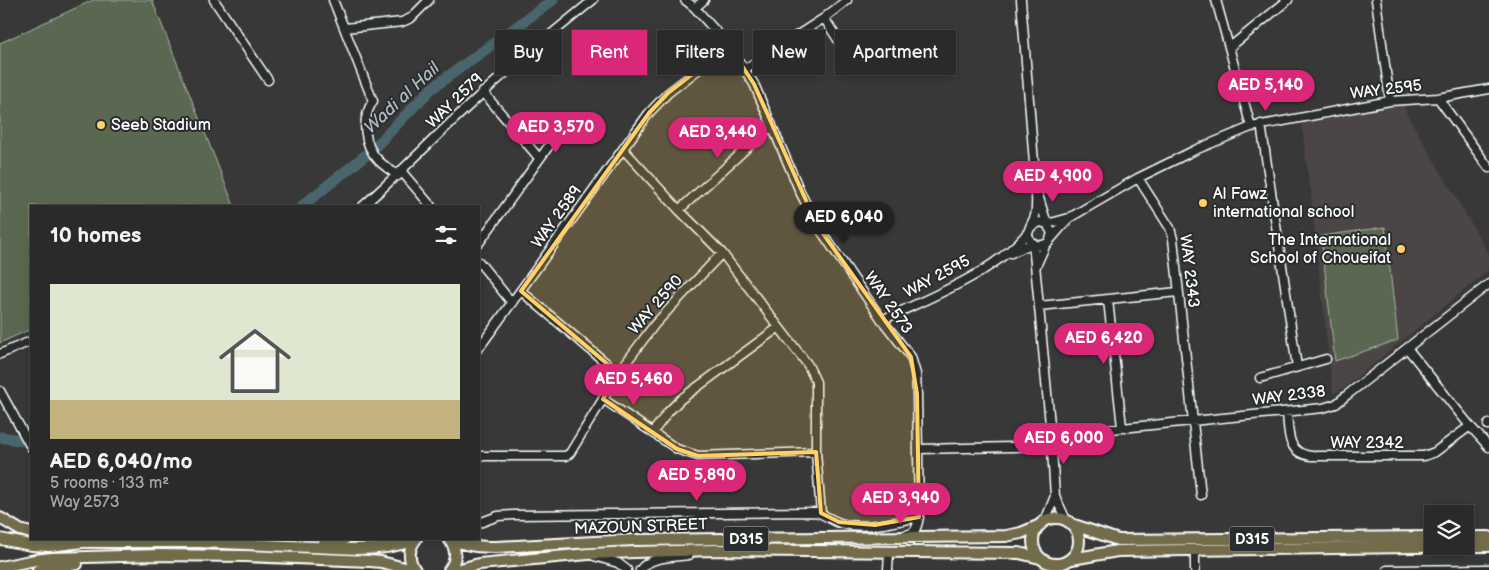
<!DOCTYPE html>
<html lang="en">
<head>
<meta charset="utf-8">
<style>
	body { margin:0; font-family:"Balsamiq Sans",sans-serif; background:#373636; color:#f1f3f6; height:100vh; display:flex; flex-direction:column; font-size:19px; white-space:nowrap }
	* { box-sizing:border-box; margin:0 }
	p { font-size:16px; color:#a6a7a8 }
	.icon { flex:none; width:28px; height:28px; fill:none; stroke:currentColor; stroke-width:2; stroke-linecap:round; stroke-linejoin:round }
	.map { position:relative; flex:1; overflow:hidden }
	.drawer { position:absolute; left:30px; top:205px; width:450px; height:335px; display:flex; flex-direction:column; background:#2b2a2a; border-radius:0px; box-shadow:0 2px 8px #0003,0 0 0 1px #474647 }
	.drawer>* { flex:none }
	.guide { position:absolute; left:495px; top:30px; width:475px; height:45px; display:flex; gap:10px }
	.fabs { position:absolute; left:1424px; top:505px; display:grid; gap:10px }
	.fabs a { display:grid; place-items:center; width:50px; height:50px; border-radius:0px; background:#2b2a2a; box-shadow:0 2px 8px #0003,0 0 0 1px #474647; font-size:25px }
	.price { position:absolute; translate:-50% -42px; padding:0 11px; border-radius:18px; background:#db2777; color:#fff; font-size:16px; line-height:32px; filter:drop-shadow(0 1px 2px #0008) }
	.price::after { content:''; position:absolute; left:50%; top:30px; width:15px; height:11px; margin-left:-8px; background:inherit; clip-path:polygon(0 0,100% 0,50% 100%) }
	.price.selected { background:#222; color:#fff }
	ul { padding:0; list-style:none }
	li { display:grid; align-content:center; gap:10px; height:265px; padding:0 20px }
	li span { display:grid; place-items:center; height:155px; border-radius:0px; color:#555 }
	li>.icon { margin-inline-start:auto }
	span .icon { width:90px; height:90px; fill:#fffc; stroke-width:1 }
	li b { font-size:21px }
	h2 { display:flex; justify-content:space-between; align-items:center; height:60px; padding:0 20px; font-size:21px }
	.tag { padding:0 18px; border-radius:0px; background:#2b2a2a; box-shadow:0 2px 8px #0003,0 0 0 1px #474647; font-size:18px; line-height:45px }
	.tag.selected { background:#db2777; color:#fff }
	.map>svg:first-child { display:block }
</style>
</head>
<body>
<div class="map">
<svg width="1489" height="570" viewBox="0 0 1489 570">
	<rect width="100%" height="100%" fill="#393838"/>
	<filter id="ink" filterUnits="userSpaceOnUse"><feTurbulence type="fractalNoise" baseFrequency=".02" numOctaves="2"/><feDisplacementMap in="SourceGraphic" scale="10" xChannelSelector="R" yChannelSelector="G"/><feConvolveMatrix kernelMatrix="1 2 1 2 8 2 1 2 1" color-interpolation-filters="sRGB"/></filter>
	<g filter="url(#ink)">
		<path fill="#4b4544" d="M1404,105L1407,114L1489,254V270L1344,388L1333,394L1312,209L1311,189L1309,184L1301,118Z"/>
		<path fill="#5a6851" stroke="#acb4a8" d="M93,0H152L234,206H31V329L0,343V43Z
			M1385,227L1398,340L1335,361L1321,236Z"/>
		<g fill="none" stroke-linecap="round" stroke-linejoin="round">
			<path stroke="#4a666e" stroke-width="11" d="M302,206L371,151L431,89L553,0
				M0,437L31,442"/>
			<defs>
				<path id="minor" d="M214,0L268,80
					M333,0L373,101C361,119 363,145 379,161C384,166 392,171 398,176
					M685,0L695,8L729,46L754,84L801,194L817,225L882,320L911,357L916,374L917,394L919,517C917,527 916,534 905,535
					M1021,0L1036,188C1036,197 1037,207 1035,216C1033,222 1028,228 1028,234C1029,246 1041,248 1049,242L1052,233L1047,224L1040,222L1031,227
					M1216,0L1251,127
					M1376,0L1390,101
					M695,8L704,0
					M824,18L855,66
					M345,28L402,22L411,18L429,0
					M1230,47L1288,0
					M745,69L824,18L847,0
					M483,92L539,158
					M1438,98L1489,168
					M1261,124L1297,367
					M623,149L679,210L722,253L808,365L816,382V452L821,513
					M402,172L431,206
					M1138,178L1170,228L1173,239L1201,495
					M1038,195L1047,224
					M363,206C405,169 443,128 485,91C520,59 556,30 593,0
					M679,210L772,125
					M1047,224L1069,218L1138,178L1195,150L1251,127L1390,101L1438,98L1489,89
					M1051,239L1069,218
					M479,243L556,136
					M1033,243L1051,435L1055,496L1066,520
					M1011,253L1033,243
					M479,262L512,303
					M1036,266L1046,244
					M521,291L618,373
					M1108,300L1122,427
					M1039,306L1178,292
					M882,320C932,296 994,274 1029,231
					M479,348L649,113L668,93L729,46
					M1407,348L1470,426L1489,447
					M0,354L31,341
					M1260,378L1326,359
					M0,391L31,447
					M603,399L677,449L698,456L816,452
					M1287,412C1289,432 1286,453 1311,456H1424L1435,452L1470,426
					M1488,425L1489,424
					M653,432L668,412L681,399L779,327
					M1051,435L1323,408L1336,404L1347,395L1489,284
					M918,449L1052,446
					M479,456H566L570,453L622,368L655,324L722,253
					M1045,521L1055,496
					M479,523L498,516L513,515L815,512C824,514 831,520 840,523C865,530 894,522 919,517
					M1195,549V570
					M594,556L618,563L627,570
					M640,570C650,556 673,557 689,555
					M888,570L889,552
					M1387,570L1489,569"/>
				<path id="major" d="M1033 541a23 23 0 1 1 46 0a23 23 0 1 1-46 0Z
					M0,518L20,530L31,533
					M1074,525L1118,540L1432,537
					M1465,537H1489
					M0,539L31,545L50,546L83,542H200L357,549C378,549 395,547 414,540
					M451,539C466,546 480,547 496,547L634,540L1006,536L1021,533L1040,525
					M324,542L345,539
					M1072,559L1117,551L1489,546
					M0,567L35,560L52,558L158,555L245,556L370,561L381,562L413,570
					M38,570L77,564
					M415,570C408,560 408,549 416,539
					M449,570C457,560 457,549 449,539
					M456,570L479,564L588,554L635,552L717,550L1019,553L1040,558"/>
			</defs>
			<use href="#minor" stroke="#fff" stroke-width="11"/>
			<use href="#major" stroke="#fff" stroke-width="14"/>
			<use href="#minor" stroke="#2a2d2e" stroke-width="8"/>
			<use href="#major" stroke="#726c4b" stroke-width="10"/>
		</g>
	</g>
	<path fill="#ffd166" fill-opacity="0.2" stroke="#ffd166" stroke-width="4" stroke-linejoin="round" d="M729,46L754,84L817,225L911,357L917,394L919,517L875,525L839,522L821,513L816,452L698,456L677,449L603,399L618,373L521,291L649,113L668,93Z"/>
	<g fill="#ffd166" stroke="#2a2d2e" stroke-width="2">
		<circle cx="101" cy="125" r="5"/>
		<circle cx="1203" cy="203" r="5"/>
		<circle cx="1401" cy="249" r="5"/>
	</g>
	<g text-anchor="middle" dominant-baseline="central" stroke-width="4" stroke-linejoin="round" paint-order="stroke">
		<g fill="#2a2d2e" stroke="#bfc0c0" stroke-width="1">
			<rect x="723.5" y="526.5" width="45" height="25" rx="4"/>
			<rect x="1229.5" y="526.5" width="45" height="25" rx="4"/>
		</g>
		<g font-size="15" font-weight="bold" fill="#fff">
			<text x="746" y="539">D315</text>
			<text x="1252" y="539">D315</text>
		</g>
		<g font-size="16" fill="#fff" stroke="#2a2d2e">
			<text transform="translate(1386 90) rotate(-7)">WAY 2595</text>
			<text transform="translate(455 101) rotate(-44)">WAY 2579</text>
			<text transform="translate(557 217) rotate(-54)">WAY 2589</text>
			<text transform="translate(1189 271) rotate(83)">WAY 2343</text>
			<text transform="translate(937 277) rotate(-28)">WAY 2595</text>
			<text transform="translate(888 303) rotate(55)">WAY 2573</text>
			<text transform="translate(656 305) rotate(-49)">WAY 2590</text>
			<text transform="translate(1289 396) rotate(-7)">WAY 2338</text>
			<text x="1367" y="443">WAY 2342</text>
			<text transform="translate(641 527) rotate(-2)">MAZOUN STREET</text>
		</g>
		<g font-size="16" fill="#fff" stroke="#2a2d2e" text-anchor="start">
			<text x="111" y="125">Seeb Stadium</text>
			<text x="1213" y="194">Al Fawz<tspan x="1213" dy="18">international school</tspan></text>
			<text x="1391" y="240" text-anchor="end">The International<tspan x="1391" dy="18">School of Choueifat</tspan></text>
		</g>
		<g font-size="18" font-style="italic" fill="#aebabe" stroke="#2a2d2e">
			<text transform="translate(402 98) rotate(-43)">Wadi al Hail</text>
		</g>
	</g>
</svg>
<div class="fabs">
<a><svg class="icon" aria-label="layers" viewBox="0 0 24 24"><path d="M12 4l9 5-9 5-9-5zM3 14l9 5 9-5"/></svg></a>
</div>
<b class="price" style="left:1266px;top:112px">AED 5,140</b>
<b class="price" style="left:556px;top:154px">AED 3,570</b>
<b class="price" style="left:718px;top:159px">AED 3,440</b>
<b class="price" style="left:1053px;top:203px">AED 4,900</b>
<b class="price selected" style="left:844px;top:244px">AED 6,040</b>
<b class="price" style="left:1104px;top:365px">AED 6,420</b>
<b class="price" style="left:634px;top:406px">AED 5,460</b>
<b class="price" style="left:1064px;top:465px">AED 6,000</b>
<b class="price" style="left:697px;top:502px">AED 5,890</b>
<b class="price" style="left:901px;top:525px">AED 3,940</b>
<div class="guide">
<a class="tag">Buy</a>
<a class="tag selected">Rent</a>
<a class="tag">Filters</a>
<a class="tag">New</a>
<a class="tag">Apartment</a>
</div>
<section class="drawer">
<h2>10 homes<svg class="icon" aria-label="filters" viewBox="0 0 24 24"><path d="M4 7h16M4 17h16"/><circle cx="9" cy="7" r="2"/><circle cx="15" cy="17" r="2"/></svg></h2>
<ul>
<li><span style="background:linear-gradient(#dfe7d0 75%,#c2b280 0)"><svg class="icon" aria-label="home" viewBox="0 0 24 24"><path d="M3 11l9-7 9 7M6 9v11h12V9"/></svg></span><div><b>AED 6,040/mo</b><p>5 rooms · 133 m²</p><p>Way 2573</p></div></li>
</ul>
</section>
</div>
</body>
</html>
